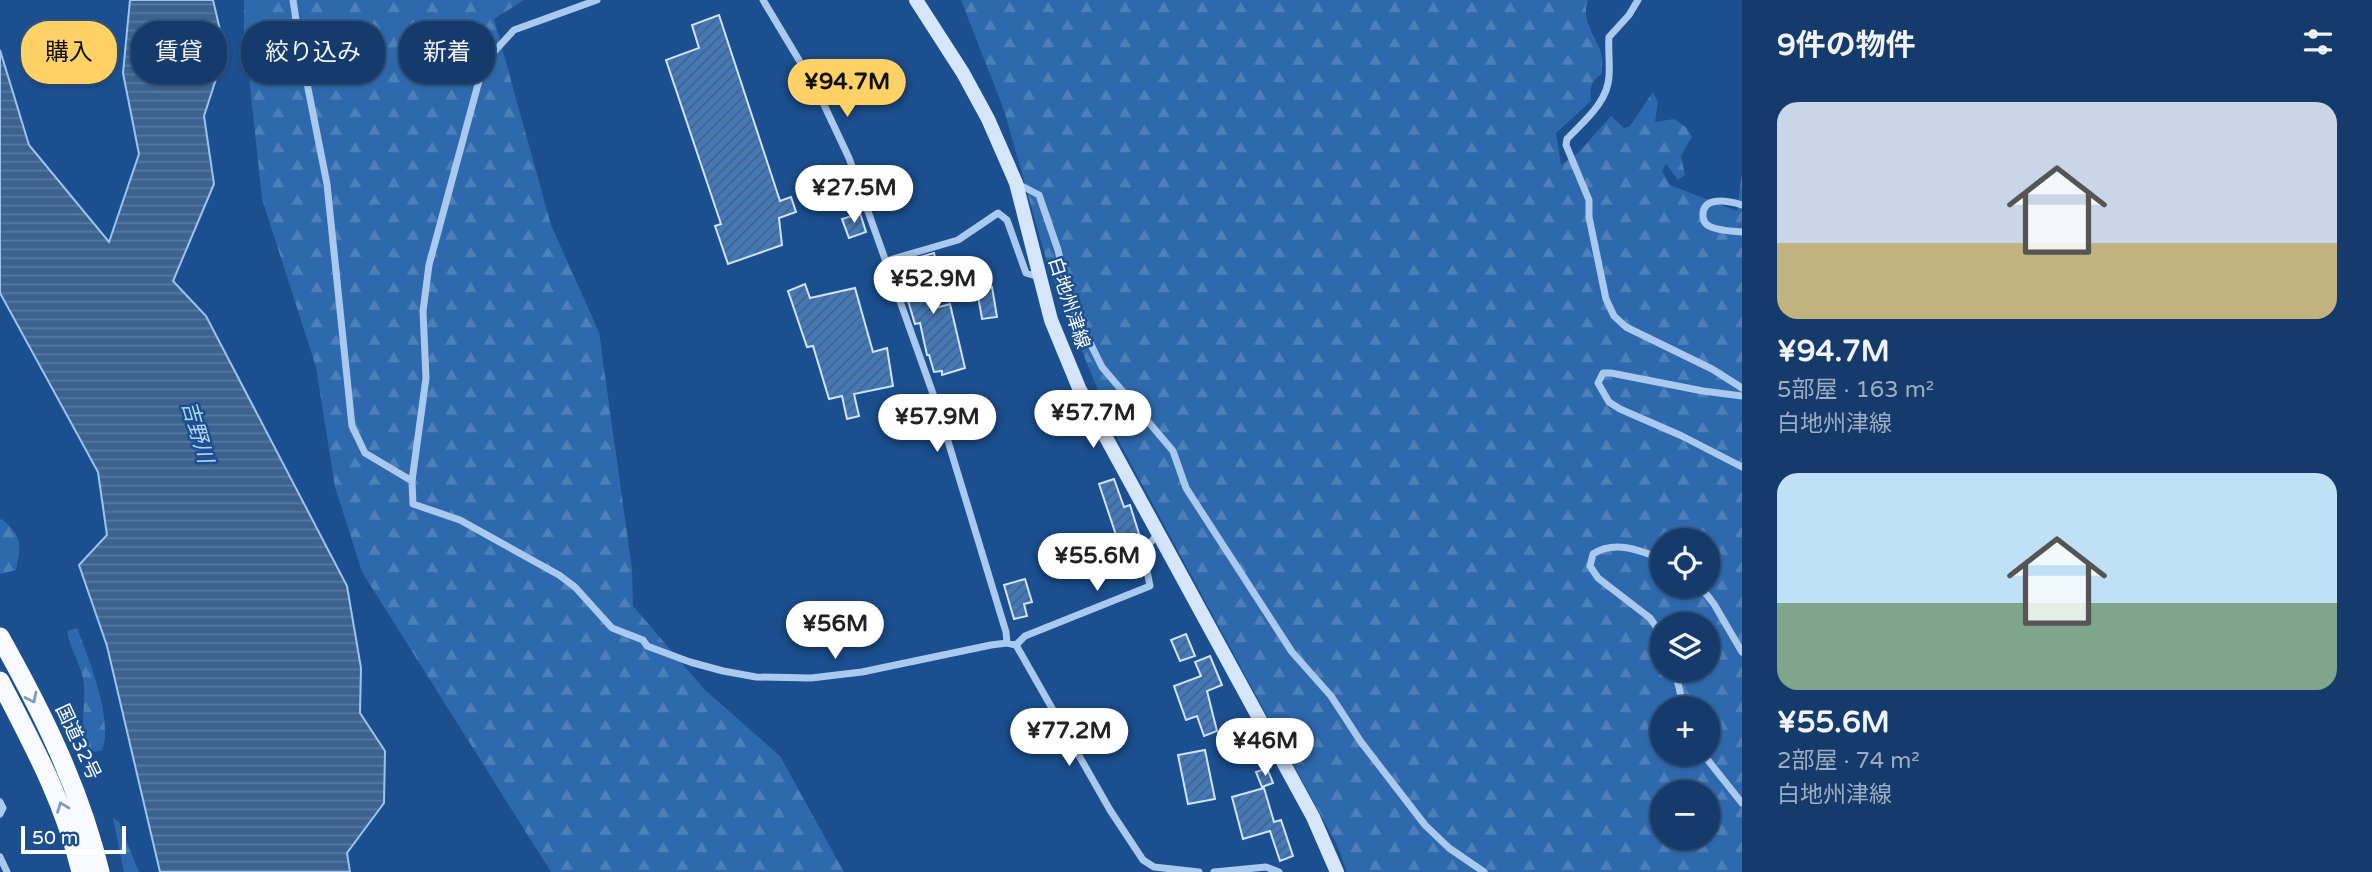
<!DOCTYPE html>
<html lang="ja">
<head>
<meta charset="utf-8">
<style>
	body { margin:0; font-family:"Varela Round","Noto Sans JP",sans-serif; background:#1d4271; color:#f1f3f6; height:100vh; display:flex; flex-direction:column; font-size:26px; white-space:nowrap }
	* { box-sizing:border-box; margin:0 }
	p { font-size:23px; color:#9dadc1 }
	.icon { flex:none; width:38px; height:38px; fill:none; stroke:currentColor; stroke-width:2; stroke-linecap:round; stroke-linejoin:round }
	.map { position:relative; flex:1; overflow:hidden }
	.drawer { display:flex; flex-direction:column; background:#143b6b; width:630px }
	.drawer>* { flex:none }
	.banner { position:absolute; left:21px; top:21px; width:665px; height:63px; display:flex; gap:14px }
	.controls { position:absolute; left:1650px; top:528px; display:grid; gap:14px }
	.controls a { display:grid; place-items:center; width:70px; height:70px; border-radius:50%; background:#143b6b; box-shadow:0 2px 5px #0004,0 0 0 2px #33557e; font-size:35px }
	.scale { position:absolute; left:21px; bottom:18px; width:105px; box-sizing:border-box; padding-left:7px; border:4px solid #fff; border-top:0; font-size:19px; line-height:24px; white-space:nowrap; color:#fff; -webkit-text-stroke:5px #1b4f8f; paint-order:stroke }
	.price { position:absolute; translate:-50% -60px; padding:0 16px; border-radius:24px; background:#fff; color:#222; font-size:23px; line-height:46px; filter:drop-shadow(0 2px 4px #0008) }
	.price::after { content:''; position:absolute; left:50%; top:42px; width:21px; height:16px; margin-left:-10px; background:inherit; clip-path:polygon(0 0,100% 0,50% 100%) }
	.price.selected { background:#ffd166; color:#111 }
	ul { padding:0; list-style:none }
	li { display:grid; align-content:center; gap:14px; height:371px; padding:0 35px }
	li span { display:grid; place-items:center; height:217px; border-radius:21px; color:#555 }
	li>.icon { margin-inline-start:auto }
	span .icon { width:126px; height:126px; fill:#fffc; stroke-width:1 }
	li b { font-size:30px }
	h2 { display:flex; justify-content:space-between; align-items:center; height:84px; padding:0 35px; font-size:30px }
	.pill { padding:0 24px; border-radius:28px; background:#143b6b; box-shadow:0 2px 5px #0004,0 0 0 2px #33557e; font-size:24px; line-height:63px }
	.pill.selected { background:#ffd166; color:#111 }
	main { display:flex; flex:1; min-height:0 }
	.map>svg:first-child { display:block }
</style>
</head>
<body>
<main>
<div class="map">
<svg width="1742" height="872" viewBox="0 0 1742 872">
	<defs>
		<pattern id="forest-firs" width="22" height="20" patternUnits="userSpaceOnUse" patternTransform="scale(1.75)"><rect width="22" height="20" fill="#2e69ad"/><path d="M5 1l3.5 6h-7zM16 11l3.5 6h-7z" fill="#4d80b9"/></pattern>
		<pattern id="water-rules" width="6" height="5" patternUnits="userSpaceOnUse" patternTransform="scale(1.75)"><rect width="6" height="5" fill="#3c6290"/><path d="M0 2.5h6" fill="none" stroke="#597aa1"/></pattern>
		<pattern id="building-hatch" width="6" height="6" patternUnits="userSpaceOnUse" patternTransform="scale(1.75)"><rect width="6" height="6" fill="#4478b7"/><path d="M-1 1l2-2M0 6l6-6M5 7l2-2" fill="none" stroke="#486282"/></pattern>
	</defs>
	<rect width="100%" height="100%" fill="#1b4f8f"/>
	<path fill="url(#forest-firs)" fill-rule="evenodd" d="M244,0H524L494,19L551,225L599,332L632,569L633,606L704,689L780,756L844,872H551L362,572L335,487L316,367L262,199L244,29Z
		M961,0H1588C1581,19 1594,34 1600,50C1603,57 1602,66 1602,74C1590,81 1590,89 1591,101L1556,133L1561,165L1578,153L1611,116L1624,128L1630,126L1653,92L1658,102L1655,122L1674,119L1686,127L1692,137L1681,156L1685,175L1678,180L1666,164L1662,171L1670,185L1737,211L1742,172V872H1347L1337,845L1117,438L1048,266L1004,110ZM1662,541H1708V586H1662ZM1662,625H1708V670H1662ZM1662,709H1708V754H1662ZM1662,793H1708V838H1662Z
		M2,519C23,538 21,543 16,570L0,574V520Z
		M77,628C88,657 114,721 102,750L94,752C93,751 86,746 86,745C79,733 87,695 83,678C79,662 70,648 67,631Z
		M113,818L119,822L139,872H124Z"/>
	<path fill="url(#water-rules)" stroke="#9cc4f0" stroke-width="2" d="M130,0H213L225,51L204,116L214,184L173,281L206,316L347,586L361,668L360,713L385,751L384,803L347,853L350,872H160L107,646L79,565L107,535L98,472L0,293V50L29,145L109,242L139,154L123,73Z"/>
	<path fill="url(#building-hatch)" stroke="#cfe3fa" stroke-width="2" d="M719,15L780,201L791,197L796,212L779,218L782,245L728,264L715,226L721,224L666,60L699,48L692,25Z
		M860,213L866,232L849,238L842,219Z
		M934,253L939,274L930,276L939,307L950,304L965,368L942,375V371L934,372L929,355H927L920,323L915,324L903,284L908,282L903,262Z
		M805,284L810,298L855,288L873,352L887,348L893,386L854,394L859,416L847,419L842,396L829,399L813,346L807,347L788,291Z
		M992,287L997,317L982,319L977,290Z
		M1114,479L1124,507L1130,505L1140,537L1119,544L1099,484Z
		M1025,579L1032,602L1024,604L1027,616L1014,619L1004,585Z
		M1186,634L1195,656L1180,661L1171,640Z
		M1210,656L1222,685L1207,691L1217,731L1204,736L1197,716L1186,720L1174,686L1201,676L1195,662Z
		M1205,750L1215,799L1188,804L1178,755Z
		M1267,768L1273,783L1262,787L1256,772Z
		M1264,788L1274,822L1281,820L1293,856L1280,861L1270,831L1243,839L1232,797Z"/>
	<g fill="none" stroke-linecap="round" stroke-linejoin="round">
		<path stroke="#a9c9ee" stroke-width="7" d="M293,0L301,53L327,184L352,426L365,453L412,481
			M597,0L514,30L492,54L480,77L429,265L423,311L426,378L412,481L413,504L460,520L559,575L575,587L612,628L643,640L647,646L690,662L723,671L756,677L811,678L862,672L991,645L1007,643L1016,645
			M763,0L817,90L849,158L937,405L1006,632L1007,643
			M1638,0L1629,15L1609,37C1608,50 1610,63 1609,76C1608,102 1584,121 1567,139L1566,145L1589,200V217L1606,299L1614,316L1626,327L1712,369L1742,388
			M1018,184L1039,195L1058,250L1069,300L1102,367L1173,451L1186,488L1292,652L1331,696L1361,742L1425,825L1449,848L1484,872
			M1742,205C1729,201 1701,195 1703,217C1704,222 1705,224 1709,226C1718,231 1732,231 1742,232
			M886,261L958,240L998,213L1007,220L1026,273L1039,277
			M1742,396L1703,391L1611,373H1603L1598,383L1609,402L1620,409L1682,436L1742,467
			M1662,559C1639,550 1615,540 1593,554L1590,566L1598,578L1650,618L1662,635
			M1700,586L1714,604L1742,652
			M1016,645L1110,810L1143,860L1154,867L1199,872
			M1016,645L1025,636L1150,586L1143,551L1158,534
			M1675,670L1684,709
			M1703,754L1742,803
			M0,802L3,808L0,814
			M0,857L7,872
			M1214,872L1266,867L1279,872"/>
		<path stroke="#d6e6fa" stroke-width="14" d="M916,0L963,73L988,119L1016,183L1051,320L1079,388L1313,817L1337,872"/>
		<path stroke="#f8faff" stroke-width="19" d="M0,637C42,712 80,788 100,872
			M0,681C33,745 64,801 81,872"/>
	</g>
	<defs><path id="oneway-chevron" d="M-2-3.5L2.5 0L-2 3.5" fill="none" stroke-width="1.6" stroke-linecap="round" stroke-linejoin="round" transform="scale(1.75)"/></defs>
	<g stroke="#7e9cc1">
		<use href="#oneway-chevron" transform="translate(32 698) rotate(64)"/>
		<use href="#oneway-chevron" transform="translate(62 807) rotate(-111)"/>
	</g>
	<g text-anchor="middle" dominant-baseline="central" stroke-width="5" stroke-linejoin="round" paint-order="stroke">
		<g font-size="19" fill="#fff" stroke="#1b4f8f">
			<text transform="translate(1069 303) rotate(72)">白地州津線</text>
			<text transform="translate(78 742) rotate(65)">国道32号</text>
		</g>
		<g font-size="21" font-style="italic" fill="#b5d3f5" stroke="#1b4f8f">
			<text transform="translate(197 432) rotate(74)">吉野川</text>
		</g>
	</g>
</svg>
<div class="controls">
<a><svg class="icon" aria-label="locate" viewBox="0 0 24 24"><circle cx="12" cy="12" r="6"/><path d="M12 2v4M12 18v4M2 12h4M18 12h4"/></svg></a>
<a><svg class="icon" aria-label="layers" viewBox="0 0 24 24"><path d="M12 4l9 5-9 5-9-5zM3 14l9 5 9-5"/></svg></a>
<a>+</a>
<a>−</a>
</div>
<div class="scale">50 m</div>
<b class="price selected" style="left:847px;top:119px">¥94.7M</b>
<b class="price" style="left:854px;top:225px">¥27.5M</b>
<b class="price" style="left:933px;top:316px">¥52.9M</b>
<b class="price" style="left:1093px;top:450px">¥57.7M</b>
<b class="price" style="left:937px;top:454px">¥57.9M</b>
<b class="price" style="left:1097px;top:593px">¥55.6M</b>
<b class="price" style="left:835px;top:661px">¥56M</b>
<b class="price" style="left:1069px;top:768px">¥77.2M</b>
<b class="price" style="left:1265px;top:778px">¥46M</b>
<div class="banner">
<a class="pill selected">購入</a>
<a class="pill">賃貸</a>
<a class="pill">絞り込み</a>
<a class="pill">新着</a>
</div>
</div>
<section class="drawer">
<h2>9件の物件<svg class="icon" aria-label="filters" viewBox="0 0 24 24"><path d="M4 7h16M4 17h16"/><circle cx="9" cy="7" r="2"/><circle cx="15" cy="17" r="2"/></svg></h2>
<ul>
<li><span style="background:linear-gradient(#c9d6e8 65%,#c2b280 0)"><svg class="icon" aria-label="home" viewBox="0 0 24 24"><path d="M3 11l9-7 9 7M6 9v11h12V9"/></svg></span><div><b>¥94.7M</b><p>5部屋 · 163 m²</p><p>白地州津線</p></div></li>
<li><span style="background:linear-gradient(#bfe0f5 60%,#7fa58c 0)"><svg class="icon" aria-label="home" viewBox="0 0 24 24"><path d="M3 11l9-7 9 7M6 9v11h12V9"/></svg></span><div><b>¥55.6M</b><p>2部屋 · 74 m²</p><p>白地州津線</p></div></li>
</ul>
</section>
</main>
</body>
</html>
